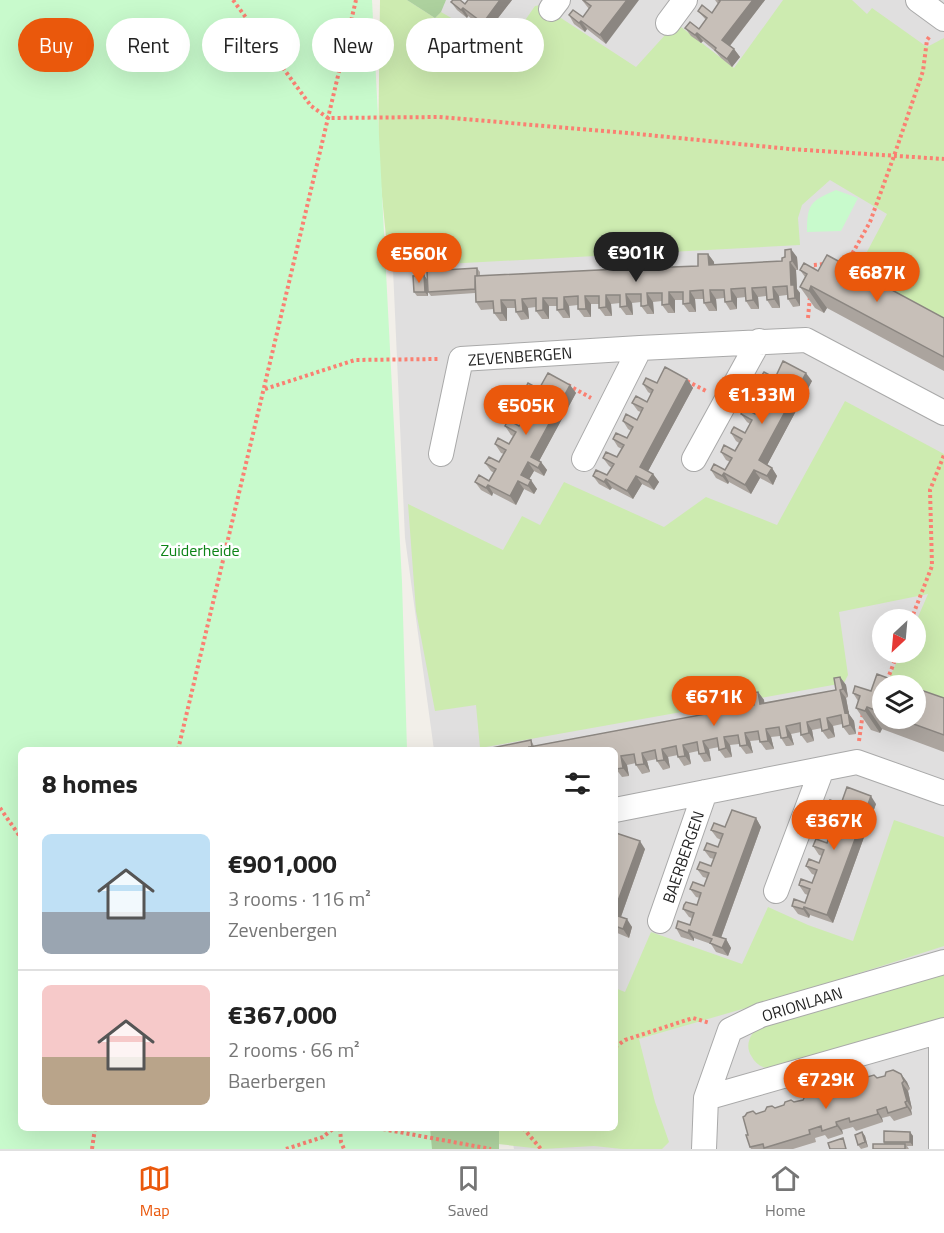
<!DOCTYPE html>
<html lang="en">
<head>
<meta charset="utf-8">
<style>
	body { margin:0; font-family:"Titillium Web",sans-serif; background:#f2f2f2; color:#222; height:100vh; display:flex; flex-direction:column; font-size:22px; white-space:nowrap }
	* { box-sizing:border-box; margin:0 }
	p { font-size:20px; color:#767676 }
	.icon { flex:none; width:33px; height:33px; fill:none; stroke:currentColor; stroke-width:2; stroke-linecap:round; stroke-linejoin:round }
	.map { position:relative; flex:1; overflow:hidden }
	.details { position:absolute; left:18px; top:747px; width:600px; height:384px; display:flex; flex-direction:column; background:#fff; border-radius:9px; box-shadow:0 6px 24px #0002 }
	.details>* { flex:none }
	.guide { position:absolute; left:18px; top:18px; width:600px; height:54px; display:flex; gap:12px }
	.needle { width:39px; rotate:206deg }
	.buttons { position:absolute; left:872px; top:609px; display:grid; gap:12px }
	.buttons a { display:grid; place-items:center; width:54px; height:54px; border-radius:50%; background:#fff; box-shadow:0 6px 24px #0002; font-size:30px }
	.price { position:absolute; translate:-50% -51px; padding:0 14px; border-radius:21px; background:#ea580c; color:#fff; font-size:20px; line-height:39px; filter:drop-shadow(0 2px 3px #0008) }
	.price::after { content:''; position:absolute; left:50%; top:36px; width:18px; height:14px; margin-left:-9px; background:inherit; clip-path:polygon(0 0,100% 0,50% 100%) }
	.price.on { background:#222; color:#fff }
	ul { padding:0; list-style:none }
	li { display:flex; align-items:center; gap:18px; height:150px; padding:0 24px }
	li+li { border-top:2px solid #e0e0e0 }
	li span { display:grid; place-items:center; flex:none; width:168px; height:120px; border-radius:9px; color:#555 }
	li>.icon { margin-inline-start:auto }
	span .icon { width:72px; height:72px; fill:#fffc; stroke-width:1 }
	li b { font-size:26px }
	h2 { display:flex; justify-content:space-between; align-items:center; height:72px; padding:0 24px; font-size:26px }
	.pill { padding:0 21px; border-radius:27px; background:#fff; box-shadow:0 6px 24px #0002; font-size:21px; line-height:54px }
	.pill.on { background:#ea580c; color:#fff }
	.tab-bar { display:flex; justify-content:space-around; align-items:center; height:84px; border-top:2px solid #e0e0e0; background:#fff; font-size:16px; color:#767676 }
	.tab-bar a { display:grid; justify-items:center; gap:3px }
	.tab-bar .on { color:#ea580c }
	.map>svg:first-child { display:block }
</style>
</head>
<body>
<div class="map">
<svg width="944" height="1149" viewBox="0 0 944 1149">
	<rect width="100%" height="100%" fill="#f2efe9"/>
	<path fill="#e0dfdf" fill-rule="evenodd" d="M381,0H944V1149H514L510,1128H615V750H434L405,538ZM882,620H915V652H882ZM882,686H915V718H882Z"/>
	<path fill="#cdebb0" d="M380,0H407L435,18L441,12L505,49L535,6L541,5L636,67L676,23L734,68L783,0H852L867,14L872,8L927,47L944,38V333L850,284L887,214L830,180L802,205L798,218L800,245L389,267L378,156Z
		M845,401L944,454V713L915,701V686L886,685L901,653L915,652V624L928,594L839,612L848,675L844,683L480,748L476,705L435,711L416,611L408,504L503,550L522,516L540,525L564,482L664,527L706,497L777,525Z
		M894,820L944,837V946L794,994L639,1039L655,1102L669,1142L662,1149H622L594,1146L542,1149L498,1144L499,1128H615V988L625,992L651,932L742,964L768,907L808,925L853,941Z
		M944,971V1021L778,1069C773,1069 767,1069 763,1067C758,1065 754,1061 752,1057C743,1044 752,1032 762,1023Z"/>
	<path fill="#add19e" d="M407,0H446L441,12L435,18Z
		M347,1128H499V1149H302Z"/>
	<path fill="#c8facc" d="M0,0H372L402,582L407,750H21V1128H430L432,1149H0Z
		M836,190L858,198L841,231L807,232C807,203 811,201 836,190Z"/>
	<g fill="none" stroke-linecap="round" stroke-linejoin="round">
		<defs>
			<path id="minor" d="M918,0L944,19
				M551,9L558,0
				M668,23L685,0
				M441,454L461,359L640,348L806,340L944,413
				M584,459L640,348
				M694,459L759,341
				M615,810L857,762L944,793
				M776,891L822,769
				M660,921L705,792
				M941,1031V1149
				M706,1098L944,1030
				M704,1149L706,1098L730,1030L761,1015L944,962"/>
		</defs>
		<use href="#minor" stroke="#a9a9a9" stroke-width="26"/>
		<path stroke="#fa8072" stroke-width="4" stroke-dasharray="3 3" stroke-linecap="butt" d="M233,0L311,106L328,118L439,117L628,133L790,149L944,159
			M840,264L847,263L870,222L894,156L923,71L927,40L930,36
			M812,270L813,265L824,264
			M808,318L810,296
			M687,381L706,391
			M568,385L591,398
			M265,389L355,360L438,359
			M911,620L932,566L930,490L944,455
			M885,686L898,652
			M859,741L863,712
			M178,750L356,0
			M0,808L21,838
			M615,1047L625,1040L693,1018L710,1023
			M340,1128L341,1142L344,1149
			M377,1128L491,1149
			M523,1128L541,1149
			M92,1149L95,1128
			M286,1149L323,1137L334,1128"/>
		<use href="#minor" stroke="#fff" stroke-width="24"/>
	</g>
	<path fill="#aba49e" d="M468,0H512L488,31L468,16L467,18L457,10L451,2L465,4Z
		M582,0H595L606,44L587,29L585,32L574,24L569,15L583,17L589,9Z
		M715,0H765L730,46L734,49L740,57L732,67L721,58L715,51L703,41L701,43L691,36L685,28L699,29L706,20L698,11L712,13L718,4Z
		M708,254L714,262V265L782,261L797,257L798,270H796L797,289L800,293V306L793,307L788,299L787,295L779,296L780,308H772L767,300L766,296L758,297L759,309H751L746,301V297L737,298V309L730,310L725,302L724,298L716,299L717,311H709L704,303V299H695L696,312H689L683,304V300H675V313H668L662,305V301L653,302L654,314H647L641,306V302L632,303L633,315H626L620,307V303L611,304L612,316H605L599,308V304H591V317H584L578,309V305L569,306L570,318H563L557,310V306H549V319H542L536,311V307L528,308L529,319L521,320L516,312L515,308H507V321H500L494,313V309L481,310L476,302L475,293L431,296L428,292L477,268L480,272V276L639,268L646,257L651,265V268L698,266Z
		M800,270L818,271L944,318V371L827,308L824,313L815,308L800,287L805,277Z
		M427,279L428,296H417L414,292Z
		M760,378H775L812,381L767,465L772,468L777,476L773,485L760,478L751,494L729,482L728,484L716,478L711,470H725L730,462L726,460L721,452L735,451L739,443L736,441L731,433H745L750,424L747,422L741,414H755L759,406L756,404L750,396H765L769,388L766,386Z
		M687,379L693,388L648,471L653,474L659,482L654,490L642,484L633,499L612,488L610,490L599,484L593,476L607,475L612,468L609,466L603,458L617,457L622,449L618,447L613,439L627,438L631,431L628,429L623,421L637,420L641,412L638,411L632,403L647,402L651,394L648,392L643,384L657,383Z
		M570,385L576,393L539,461L541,462L547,470L544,476L534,471L529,479L537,489L534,494L524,489L516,505L493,493L492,496L481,490L475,482L489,481L494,473L491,471L485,463L499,462L504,454L501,453L495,444H509L513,436L511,435L505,426H519L523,418L521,416L515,408L529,407L533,399L531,398L525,389Z
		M840,677L846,685L848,697L846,698L849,714L854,721L856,734L849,735L843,727L842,724L833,726L835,737L828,739L822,731V728L812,730L814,741L807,743L801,735V732L791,734L794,745L789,746H786L781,738L780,736L771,737L774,749L766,750L760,742V740L750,741L753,753L746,754L740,746L739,744L730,745L732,757L725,758L719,750V747L709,749L711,761L704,762L699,754L698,751L689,753L691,764L684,766L678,757V755L668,757L670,768L663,770L657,761V759L647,761L650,772L642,774L636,765V763L627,765L629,776L622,777L616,769V767H615V750H482L531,740L534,746L754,705L758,692L764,700V703L836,690Z
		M882,686V718H915L944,698V752L882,729L880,733L871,730L856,708L858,701L853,693L871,691Z
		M841,804H876L833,923L810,915L809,918L798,914L792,906L805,903L808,895L805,894L799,885L812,883L815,875L812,874L806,866L819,863L822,856L819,855L813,846L827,843L829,836L826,835L820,827L834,824L837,816L833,815L828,807Z
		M756,818L761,827L721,938L726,939L731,948L728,956L716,952L711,944L694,938V941L681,937L676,928L690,925L692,918L689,917L683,909L697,905L700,898L696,897L690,889L704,886L707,878L703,877L697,869L711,866L714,859L710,858L704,850L718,847L721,840L717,838L711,830L725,827Z
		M615,836L645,849L621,917L632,927L629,938L615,932V934Z
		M901,1074L907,1082L910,1089L908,1091L912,1109L911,1110L912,1115L894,1121L890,1116L882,1118L883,1122L856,1131L853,1127L842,1130L843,1134L828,1139L825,1135L815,1138L816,1142L793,1149H751L750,1147L748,1135L756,1114L877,1078Z
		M862,1132L865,1136L868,1147L861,1149L858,1145Z
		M910,1132L913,1136V1146H907L909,1149H873L884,1144V1142Z"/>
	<path fill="#8b8681" d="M500,0H512L488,31L483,23Z
		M627,0H639L606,44L600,35Z
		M753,0H765L728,48L722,40Z
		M463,8L468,16L467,18L461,10Z
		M581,21L587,29L585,32L579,23Z
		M697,33L703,41L701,43L695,35Z
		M734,49L740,57L732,67L727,59Z
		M791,249L797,257L798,270L792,261Z
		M708,254L714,262L715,273L709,265Z
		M646,257L651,265L652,276L646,268Z
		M790,262L796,270L797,289L800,293V306L795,298L791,285Z
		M424,275L427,279L428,296L425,292Z
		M811,286L827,308L824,313L809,291Z
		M773,287L779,296L780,308L774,299Z
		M752,288L758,297L759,309L753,300Z
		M731,289L737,298V309L732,301Z
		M710,290L716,299L717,311L711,302Z
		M690,291L695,299L696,312L690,303Z
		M669,292L675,300V313L669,304Z
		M647,293L653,302L654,314L648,305Z
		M626,294L632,303L633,315L627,306Z
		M606,295L611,304L612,316L606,307Z
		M585,296L591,304V317L586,309Z
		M564,297L569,306L570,318L564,309Z
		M543,298L549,306V319L543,310Z
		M522,299L528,308L529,319L523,311Z
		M501,300L507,308V321L502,313Z
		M806,373L812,381L765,469L759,460Z
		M687,379L693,388L646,475L640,467Z
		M570,385L576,393L537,465L531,457Z
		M528,462L534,471L527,483L521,475Z
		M541,462L547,470L544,476L538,468Z
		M772,468L777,476L773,485L767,476Z
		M754,470L760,478L751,494L745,485Z
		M724,473L729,482L728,484L722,476Z
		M653,474L659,482L654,490L648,482Z
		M636,476L642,484L633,499L627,491Z
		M606,479L612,488L610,490L604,482Z
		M531,480L537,489L534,494L528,486Z
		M518,481L524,489L516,505L510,496Z
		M488,485L493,493L492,496L486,488Z
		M840,677L846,685L848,697L843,689Z
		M840,690L846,698L849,714L854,721L856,734L850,725L845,713Z
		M758,692L764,700L766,712L760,704Z
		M867,707L882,729L880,733L865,711Z
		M827,718L833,726L835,737L829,729Z
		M807,722L812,730L814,741L809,733Z
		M786,726L791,734L794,745L788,737Z
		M766,729L771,737L774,749L768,741Z
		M745,733L750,741L753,753L747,745Z
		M724,737L730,745L732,757L726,748Z
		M703,741L709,749L711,761L706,753Z
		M683,745L689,753L691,764L685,756Z
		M662,749L668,757L670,768L664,760Z
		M642,753L647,761L650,772L644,764Z
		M621,756L627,765L629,776L623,768Z
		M871,796L876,804L833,923L827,915Z
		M756,818L761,827L719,943L713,935Z
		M640,841L645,849L619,922L615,917V909Z
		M804,907L810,915L809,918L803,909Z
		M627,919L632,927L629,938L623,929Z
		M689,930L694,938V941L688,933Z
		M726,939L731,948L728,956L722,948Z
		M901,1074L907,1082L910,1089L904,1081Z
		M902,1083L908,1091L912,1109L907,1101Z
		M905,1102L911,1110L912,1115L907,1107Z
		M877,1110L882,1118L883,1122L878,1114Z
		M836,1122L842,1130L843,1134L837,1126Z
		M862,1132L865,1136L868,1147L865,1142Z
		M910,1132L913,1136V1146L910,1142Z"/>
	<path fill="#c7bfb8" stroke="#8b8681" stroke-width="1.5" d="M453,0H460L465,4L468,0H500L483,23L463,8L461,10L451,2Z
		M583,0H627L600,35L581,21L579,23L569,15L573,10L583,17L591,6Z
		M719,0H753L722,40L734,49L727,59L715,50L716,48L697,33L695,35L685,28L690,22L699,29L707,18L698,11L702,5L712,13L720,1Z
		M791,249L792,261L790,262L791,285H794L795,298L788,299L787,286L773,287L774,299L767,300L766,287L752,288L753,300L746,301L745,288L731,289L732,301L725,302L724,290H710L711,302L704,303L703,290L690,291V303L683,304V292H669V304L662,305V293H647L648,305L644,306H641V294H626L627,306L620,307V295H606V307L599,308V296H585L586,309H578V296L564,297V309L557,310V298H543V310L536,311V298L522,299L523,311L516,312L515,300H501L502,313H494L493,301L476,302L475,276L639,268L637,257H646V268L698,266V254H708L709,265L782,261V258L785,257V250Z
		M827,255L944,318V357L811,286L809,291L800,287L807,274L800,270L804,263L818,271Z
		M477,268V276H475V289L428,292L427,271Z
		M424,275L425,292H414L413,276Z
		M783,361L806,373L759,460L772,468L767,476L754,470L745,485L724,473L722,476L711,470L714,464L725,470L732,458L721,452L724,445L735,451L742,439L731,433L732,430L734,427L745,433L752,420L741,414L744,408L755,414L761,402L750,396L754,390L765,396L771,384L760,378L764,372L775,378Z
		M665,367L687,379L640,467L653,474L648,482L636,476L627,491L606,479L604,482L593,476L596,470L607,475L614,464L603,458L606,452L617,457L624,445L613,439L616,433L627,438L633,427L623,421L626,414L637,420L643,408L632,403L636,396L647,402L653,390L643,384L646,378L657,383Z
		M548,373L570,385L531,457L541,462L538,468L528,462L521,475L531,480L528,486L518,481L510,496L488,485L486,488L475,482L479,475L489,481L496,469L485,463L489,457L499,462L506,450L495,444L498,438L509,444L516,432L505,426L508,420L519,426L526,414L515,408L518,401L529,407L536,395L525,389L528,383L539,389Z
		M877,674L909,686H882V713L867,707L865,711L856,708L860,696L853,693L855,686L871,691Z
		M840,677L843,689L840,690L845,713L848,712L850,725L843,727L841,715L827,718L829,729L822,731L820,719L807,722L809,733L801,735L800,723L786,726L788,737L783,738H781L779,727L766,729L768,741L760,742L758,731L745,733L747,745L740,746L738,735L724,737L726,748L719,750L717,738L703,741L706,753L699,754L697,742L683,745L685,756L678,757L676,746L662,749L664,760L657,761L655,750L642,753L644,764L636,765L634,754L621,756L623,768L616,769L615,762V750H530L529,747L754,705L752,693L758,692L760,704L836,690L834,678Z
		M915,688L944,698V735L897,718H915Z
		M531,740L532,747H529L530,750H482Z
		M847,787L871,796L827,915L804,907L803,909L792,906L794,899L805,903L810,889L799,885L801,879L812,883L817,870L806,866L809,859L819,863L824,850L813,846L816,839L827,843L831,831L820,827L823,820L834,824L838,811L828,807L830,800L841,804Z
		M732,810L756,818L713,935L726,939L722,948L710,943L712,939L689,930L688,933L676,928L678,921L690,925L694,913L683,909L684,905L686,902L697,905L701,893L690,889L693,882L704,886L709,873L697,869L700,862L711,866L716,853L704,850L707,843L718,847L723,834L711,830L714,823L725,827Z
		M616,833L640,841L615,909V836Z
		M615,915L627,919L623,929L615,926Z
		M893,1070L901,1074L904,1081L902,1083L907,1101L905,1102L907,1107L888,1113L886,1107L877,1110L878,1114L850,1122L849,1118L836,1122L837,1126L822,1131L821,1126L809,1130L810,1134L764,1148L763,1144L750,1147L746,1135H748L743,1117L745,1116L747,1113L753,1111L756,1114L765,1111L767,1107L772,1106L775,1108L784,1105L785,1102L791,1100L794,1102L803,1100L805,1096L811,1094L814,1097L828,1092L829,1089L835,1087L837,1090L846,1087L848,1083L855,1081L857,1084L866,1081L867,1077L874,1075L877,1078L885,1076L886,1072Z
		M884,1131L910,1132V1142H884Z
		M862,1132L865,1142L858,1145L855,1135Z
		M843,1138L846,1149H830L828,1143Z
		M873,1144H905V1149H873Z"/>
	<g text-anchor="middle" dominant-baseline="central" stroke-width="5" stroke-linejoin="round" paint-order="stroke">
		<g font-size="16" fill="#222" stroke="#fff">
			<text transform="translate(520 356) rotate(-4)">ZEVENBERGEN</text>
			<text transform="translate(683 857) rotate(-71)">BAERBERGEN</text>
			<text transform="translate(802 1004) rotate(-17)">ORIONLAAN</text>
		</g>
		<g font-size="16" fill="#0c8416" stroke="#fff">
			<text x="200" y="550">Zuiderheide</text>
		</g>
	</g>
</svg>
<div class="buttons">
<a><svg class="needle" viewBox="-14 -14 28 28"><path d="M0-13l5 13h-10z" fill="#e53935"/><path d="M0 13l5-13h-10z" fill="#767676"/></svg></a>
<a><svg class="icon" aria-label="layers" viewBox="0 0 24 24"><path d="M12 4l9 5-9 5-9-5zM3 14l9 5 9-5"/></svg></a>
</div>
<b class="price on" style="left:636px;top:283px">€901K</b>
<b class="price" style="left:419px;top:284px">€560K</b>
<b class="price" style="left:877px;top:303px">€687K</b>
<b class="price" style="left:762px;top:425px">€1.33M</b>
<b class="price" style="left:526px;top:436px">€505K</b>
<b class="price" style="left:714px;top:727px">€671K</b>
<b class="price" style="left:834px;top:851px">€367K</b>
<b class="price" style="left:826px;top:1110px">€729K</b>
<div class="guide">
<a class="pill on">Buy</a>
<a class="pill">Rent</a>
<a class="pill">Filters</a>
<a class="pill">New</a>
<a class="pill">Apartment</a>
</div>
<section class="details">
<h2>8 homes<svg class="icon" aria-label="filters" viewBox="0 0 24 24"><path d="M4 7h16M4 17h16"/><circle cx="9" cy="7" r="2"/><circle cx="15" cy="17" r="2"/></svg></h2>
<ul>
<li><span style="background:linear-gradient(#bfe0f5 65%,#9aa5b1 0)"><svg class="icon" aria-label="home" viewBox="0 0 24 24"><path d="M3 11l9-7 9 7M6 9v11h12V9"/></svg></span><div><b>€901,000</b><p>3 rooms · 116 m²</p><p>Zevenbergen</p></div></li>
<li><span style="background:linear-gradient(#f6c9c9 60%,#b9a48a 0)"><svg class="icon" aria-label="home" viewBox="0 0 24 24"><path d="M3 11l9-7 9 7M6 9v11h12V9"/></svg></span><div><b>€367,000</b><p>2 rooms · 66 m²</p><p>Baerbergen</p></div></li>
</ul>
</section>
</div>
<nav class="tab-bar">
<a class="on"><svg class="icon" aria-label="map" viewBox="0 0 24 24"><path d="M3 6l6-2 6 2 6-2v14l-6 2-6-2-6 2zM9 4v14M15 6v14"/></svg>Map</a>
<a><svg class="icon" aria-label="saved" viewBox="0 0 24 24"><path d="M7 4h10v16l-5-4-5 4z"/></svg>Saved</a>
<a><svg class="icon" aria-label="home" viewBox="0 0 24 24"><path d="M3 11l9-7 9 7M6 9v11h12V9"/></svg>Home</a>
</nav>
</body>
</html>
